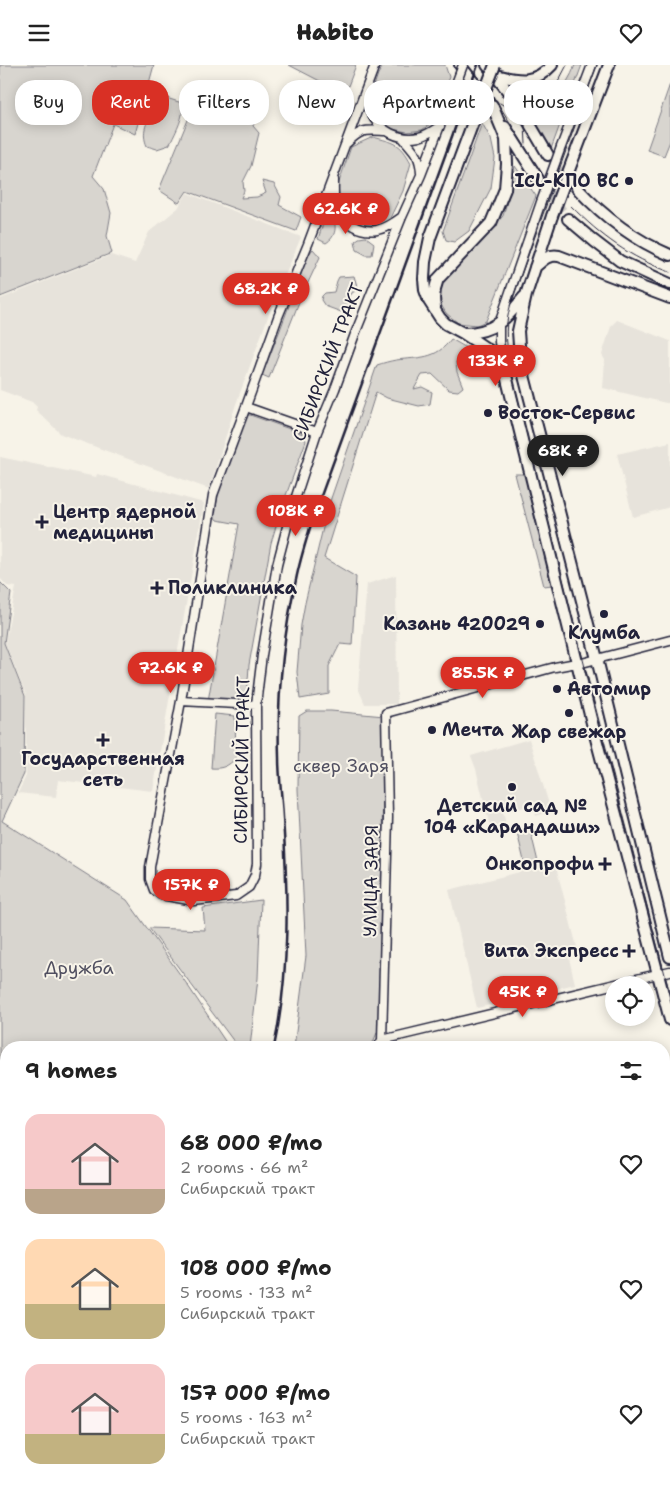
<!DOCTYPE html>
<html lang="en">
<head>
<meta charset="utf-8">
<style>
	body { margin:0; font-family:"Shantell Sans",sans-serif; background:#f2f2f2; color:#222; height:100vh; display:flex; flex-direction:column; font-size:19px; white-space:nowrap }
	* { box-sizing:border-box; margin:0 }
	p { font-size:16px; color:#767676 }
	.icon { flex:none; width:28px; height:28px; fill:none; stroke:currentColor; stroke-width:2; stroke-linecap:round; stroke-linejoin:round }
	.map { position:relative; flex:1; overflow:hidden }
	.side { position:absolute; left:0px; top:976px; width:670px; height:446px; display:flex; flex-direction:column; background:#fff; border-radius:20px 20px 0 0; box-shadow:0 2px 12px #0003 }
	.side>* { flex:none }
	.top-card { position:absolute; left:15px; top:15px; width:640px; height:45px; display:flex; gap:10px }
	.controls { position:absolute; left:605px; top:911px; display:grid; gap:10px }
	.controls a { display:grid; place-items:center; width:50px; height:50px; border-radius:50%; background:#fff; box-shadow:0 2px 12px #0003; font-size:25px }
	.price { position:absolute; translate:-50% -42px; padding:0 11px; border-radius:18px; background:#d93025; color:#fff; font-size:16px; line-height:32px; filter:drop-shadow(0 1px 2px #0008) }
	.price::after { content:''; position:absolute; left:50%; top:30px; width:15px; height:11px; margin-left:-8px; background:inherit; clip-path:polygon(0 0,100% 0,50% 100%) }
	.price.on { background:#222; color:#fff }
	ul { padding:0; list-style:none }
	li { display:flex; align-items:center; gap:15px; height:125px; padding:0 25px }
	li span { display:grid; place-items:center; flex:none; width:140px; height:100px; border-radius:15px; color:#555 }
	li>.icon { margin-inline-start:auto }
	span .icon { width:60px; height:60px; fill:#fffc; stroke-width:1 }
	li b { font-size:21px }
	h2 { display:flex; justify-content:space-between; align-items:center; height:60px; padding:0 25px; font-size:21px }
	.tag { padding:0 18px; border-radius:20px; background:#fff; box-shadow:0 2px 12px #0003; font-size:18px; line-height:45px }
	.tag.on { background:#d93025; color:#fff }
	header { display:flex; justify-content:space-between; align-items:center; height:65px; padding:0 25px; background:#fff; font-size:22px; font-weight:800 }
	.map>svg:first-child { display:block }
</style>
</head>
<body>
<header><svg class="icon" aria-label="menu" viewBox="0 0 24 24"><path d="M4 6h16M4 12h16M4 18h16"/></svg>Habito<svg class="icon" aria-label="heart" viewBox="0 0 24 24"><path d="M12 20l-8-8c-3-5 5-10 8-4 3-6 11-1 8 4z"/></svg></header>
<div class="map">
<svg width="670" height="1422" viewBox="0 0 670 1422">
	<rect width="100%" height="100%" fill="#f7f3e8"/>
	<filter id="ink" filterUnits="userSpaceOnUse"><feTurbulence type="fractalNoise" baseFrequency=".02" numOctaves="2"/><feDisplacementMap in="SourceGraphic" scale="10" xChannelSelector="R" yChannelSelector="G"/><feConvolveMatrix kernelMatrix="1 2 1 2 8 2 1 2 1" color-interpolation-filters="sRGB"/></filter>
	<g filter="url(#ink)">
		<path fill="#e7e3db" d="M187,128L301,172L269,249L236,339L209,424L61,369L36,345L37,342L32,337L0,325V234L111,190L135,198L149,167L178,143Z
			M617,255L670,276V338H666L603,323L605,295L602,290L611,261Z
			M670,377V442L633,452L617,389Z
			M0,392L96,412L97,409L204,438L153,726L58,715L56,732L18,728L26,711V630L5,578L16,522L7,521L0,513Z
			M396,510L397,639H365L358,623L367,519Z
			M529,674L551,746L536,751L533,740L503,747L506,759L490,762L476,704L471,691Z
			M555,798L578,886L568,889L575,919L477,943L449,825Z
			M664,1226L666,1235H670V1347L664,1349Z"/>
		<path fill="#d8d5cf" stroke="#7d7c85" d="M0,0H154L135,69L113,59L93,111L104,124L111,148L107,171L112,188L0,232Z
			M289,0H356L345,29Z
			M384,0H445L449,12L430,59L422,65L407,67L393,64L383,58L375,44L373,24L378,9Z
			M575,0H582L551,84L536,59C548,38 567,24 575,0Z
			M670,19V76L664,91L647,85Z
			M160,31L182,38C185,51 176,66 171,77L169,80L157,84L147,81C141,68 146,54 156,47V36Z
			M212,31L258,48L253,61L259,68L251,101L243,117L244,126L241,133L257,132L266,128L262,116L274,119L281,132L279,140L301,152L296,166L187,126L179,138L159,125L197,33Z
			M482,58L491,74L495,93L491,123L469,166L454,177L446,175L443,166Z
			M373,72C395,78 400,77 411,98L403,126L390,153L383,158L375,160H360L347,153L341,145L336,126L351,82Z
			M515,101L536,131L486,256L477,260L458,258L446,248L440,238L441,217L503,151L510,126Z
			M326,150H331C338,160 336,172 326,178L318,174Z
			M366,172L374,178L372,190H366L357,185L355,176L359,173Z
			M313,184L320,192L299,237L269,313L262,310L280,265L308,190Z
			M354,211L358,224L352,228L349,233L352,240L351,244L344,248L325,241L321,235L322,231L325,228L334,227L337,216L339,212Z
			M451,274L477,289L481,304L480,307L476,303L473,294L469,293L456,297L457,307L463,322L458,326L449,325L432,309L422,310L414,324L422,322L432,327L430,339L419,341L387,333L376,327L324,493L356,512L352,580L340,579L329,601V629L300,634L297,607L301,560L305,538L328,442L377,300C383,298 390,296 396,295C419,292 436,295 451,274Z
			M248,350H250L301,368L304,370L306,376L282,441L271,478L249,600L247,633L245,635L240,636H208L239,459L217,455L214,451L219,426L242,362Z
			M515,409H522L525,411L552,520L544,521Z
			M0,517L11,528L4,578L25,631L24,709L2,756L127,835L184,915L229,982H6V1358L4,1359L0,1358Z
			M307,646H331L384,651L379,963L371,982H294L306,891L298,724L299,651Z
			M215,649L235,651L236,693C228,701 223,704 211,703Z
			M530,764L538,797L525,800L517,767Z
			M261,835L258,913L250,982H238L149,863L205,865L203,843Z
			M0,1368L6,1375V1410L0,1415Z
			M15,1416H98L94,1422H7Z"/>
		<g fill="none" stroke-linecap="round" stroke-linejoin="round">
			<path stroke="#ccc9c5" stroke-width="10" stroke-dasharray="10 5" stroke-linecap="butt" d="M550,92L577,123
				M538,114L568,154"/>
			<defs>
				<path id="minor" d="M375,0L308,179L278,252L244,347L213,430L181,636L150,802V814L154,825L161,830L194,836L236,831L249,822L255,810L257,799L256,640L262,590L277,500L290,450L317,367L335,324L355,269L402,152L421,110L453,27
					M367,25C367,32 368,41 371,48C379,66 400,76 419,72C427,70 434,65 440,61
					M403,73C414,86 420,90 421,108
					M347,78C362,63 366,65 386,66
					M561,82L592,0
					M334,115C334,124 333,134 336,142C342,158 361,168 377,165C386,163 394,158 402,152
					M502,294L499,277V259L541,137
					M246,342L317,367
					M181,636L256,640
					M382,975L670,906
					M378,982L382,975L388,752L386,648L555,602L571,599H578L670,575
					M664,1101L670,1100
					M664,1202L670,1200
					M664,1414L670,1412
					M292,1416L294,1422
					M599,1416L601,1422
					M106,1422L110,1416
					M635,1422L655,1416"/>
				<path id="major" d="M460,0L488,35
					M487,0L518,39L548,90
					M496,10C519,16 535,19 552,0
					M475,52L430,173L425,197L424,214L425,225L429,236L440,253L446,259L463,268L502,294L593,662L670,955
					M505,62L538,114
					M572,97L609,0
					M577,123C604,152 634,175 670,190
					M552,151L526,230L518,266L520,295L597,594L670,892
					M568,154L594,176L620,196L670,219
					M535,202C543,195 548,189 559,191L670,233
					M435,242C433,232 434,224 438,214L491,158L505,124L507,99L506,74L492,40
					M464,268C494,268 507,253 524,232"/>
			</defs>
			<use href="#minor" stroke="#22223b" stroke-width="11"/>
			<use href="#major" stroke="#22223b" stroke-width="14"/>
			<use href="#minor" stroke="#f7f3e8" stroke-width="8"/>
			<use href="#major" stroke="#f7f3e8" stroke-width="10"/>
			<path stroke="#22223b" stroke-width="1" d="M467,0L497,37L541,107
				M597,0L512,235C504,261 506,271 509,298L580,583L670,929
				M501,31C514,39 526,43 540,36
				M500,38C511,46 521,49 535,45
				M526,79L525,60L527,53L557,19L567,0
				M571,141C602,172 629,192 670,207"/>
			<path stroke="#22223b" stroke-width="2.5" d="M274,982C290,908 288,828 283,752C282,732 279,712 279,692C277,633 283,572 296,515C300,494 307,473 313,453L478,0
				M0,1415L6,1410"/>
			<defs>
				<path id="minor-bridge" d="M453,27L463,0
					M541,137L561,82"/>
				<path id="major-bridge" d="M475,52L495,0
					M552,151L572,97"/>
			</defs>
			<use href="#minor-bridge" stroke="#22223b" stroke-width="11" stroke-linecap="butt"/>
			<use href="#major-bridge" stroke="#22223b" stroke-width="14" stroke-linecap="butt"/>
			<use href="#minor-bridge" stroke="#f7f3e8" stroke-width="8"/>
			<use href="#major-bridge" stroke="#f7f3e8" stroke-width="10"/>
		</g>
	</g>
	<g fill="#22223b" stroke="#f7f3e8" stroke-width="2">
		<circle cx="629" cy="116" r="5"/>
		<circle cx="488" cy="348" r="5"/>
		<path d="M39.5 449.5h5v5h5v5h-5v5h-5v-5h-5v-5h5z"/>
		<path d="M154.5 515.5h5v5h5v5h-5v5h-5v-5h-5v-5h5z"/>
		<circle cx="604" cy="549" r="5"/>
		<circle cx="540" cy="559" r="5"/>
		<circle cx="557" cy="624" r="5"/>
		<circle cx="569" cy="648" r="5"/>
		<circle cx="432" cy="665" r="5"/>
		<path d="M100.5 667.5h5v5h5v5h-5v5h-5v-5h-5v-5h5z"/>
		<circle cx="512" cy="722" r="5"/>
		<path d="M602.5 791.5h5v5h5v5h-5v5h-5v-5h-5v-5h5z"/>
		<path d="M626.5 878.5h5v5h5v5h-5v5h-5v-5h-5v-5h5z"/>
	</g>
	<g text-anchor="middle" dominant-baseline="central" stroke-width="4" stroke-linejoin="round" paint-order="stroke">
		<g font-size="18" font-weight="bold" fill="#22223b" stroke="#f7f3e8" text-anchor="start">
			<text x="619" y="116" text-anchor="end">ICL-КПО ВС</text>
			<text x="498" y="348">Восток-Сервис</text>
			<text x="53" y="447">Центр ядерной<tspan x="53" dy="21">медицины</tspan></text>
			<text x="168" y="523">Поликлиника</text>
			<text x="530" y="559" text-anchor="end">Казань 420029</text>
			<text x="604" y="568" text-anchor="middle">Клумба</text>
			<text x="567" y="624">Автомир</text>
			<text x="442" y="665">Мечта</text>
			<text x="569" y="667" text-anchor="middle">Жар свежар</text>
			<text x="103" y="694" text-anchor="middle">Государственная<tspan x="103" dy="21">сеть</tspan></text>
			<text x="512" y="741" text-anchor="middle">Детский сад №<tspan x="512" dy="21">104 «Карандаши»</tspan></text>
			<text x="594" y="799" text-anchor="end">Онкопрофи</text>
			<text x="619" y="886" text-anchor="end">Вита Экспресс</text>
		</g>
		<g font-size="18" fill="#22223b" stroke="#f7f3e8">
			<text transform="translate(328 297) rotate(-69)">СИБИРСКИЙ ТРАКТ</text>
			<text transform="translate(242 695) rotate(-89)">СИБИРСКИЙ ТРАКТ</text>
			<text transform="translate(371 816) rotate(-89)">УЛИЦА ЗАРЯ</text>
		</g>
		<g font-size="18" fill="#504f60" stroke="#f7f3e8">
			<text x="341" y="701">сквер Заря</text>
			<text x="79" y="903">Дружба</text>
		</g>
	</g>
</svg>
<div class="controls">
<a><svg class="icon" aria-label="locate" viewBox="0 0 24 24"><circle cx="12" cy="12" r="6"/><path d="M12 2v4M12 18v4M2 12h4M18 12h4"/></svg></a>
</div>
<b class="price" style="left:346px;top:170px">62.6K ₽</b>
<b class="price" style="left:266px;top:250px">68.2K ₽</b>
<b class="price" style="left:496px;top:322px">133K ₽</b>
<b class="price on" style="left:563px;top:412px">68K ₽</b>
<b class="price" style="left:296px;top:472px">108K ₽</b>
<b class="price" style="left:171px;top:629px">72.6K ₽</b>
<b class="price" style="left:483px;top:634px">85.5K ₽</b>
<b class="price" style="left:191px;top:846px">157K ₽</b>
<b class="price" style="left:523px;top:953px">45K ₽</b>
<div class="top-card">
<a class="tag">Buy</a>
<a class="tag on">Rent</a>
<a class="tag">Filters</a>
<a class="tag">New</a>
<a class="tag">Apartment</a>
<a class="tag">House</a>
</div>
<section class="side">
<h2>9 homes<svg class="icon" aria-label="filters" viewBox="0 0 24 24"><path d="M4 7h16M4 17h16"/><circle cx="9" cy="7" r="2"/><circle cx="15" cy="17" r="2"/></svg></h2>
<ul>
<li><span style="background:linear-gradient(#f6c9c9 75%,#b9a48a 0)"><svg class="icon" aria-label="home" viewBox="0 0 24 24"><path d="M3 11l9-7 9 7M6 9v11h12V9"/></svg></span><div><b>68 000 ₽/mo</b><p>2 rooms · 66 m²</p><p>Сибирский тракт</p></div><svg class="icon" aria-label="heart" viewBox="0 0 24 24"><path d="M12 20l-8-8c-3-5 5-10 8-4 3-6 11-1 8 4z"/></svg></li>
<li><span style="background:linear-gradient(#ffd9b3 65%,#c2b280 0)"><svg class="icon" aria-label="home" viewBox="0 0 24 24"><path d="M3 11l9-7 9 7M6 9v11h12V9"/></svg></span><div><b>108 000 ₽/mo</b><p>5 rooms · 133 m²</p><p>Сибирский тракт</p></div><svg class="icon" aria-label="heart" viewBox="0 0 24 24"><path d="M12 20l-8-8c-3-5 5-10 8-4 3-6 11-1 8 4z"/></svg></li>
<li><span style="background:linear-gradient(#f6c9c9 70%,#c2b280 0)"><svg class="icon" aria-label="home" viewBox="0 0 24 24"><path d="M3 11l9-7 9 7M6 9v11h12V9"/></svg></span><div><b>157 000 ₽/mo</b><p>5 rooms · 163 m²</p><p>Сибирский тракт</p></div><svg class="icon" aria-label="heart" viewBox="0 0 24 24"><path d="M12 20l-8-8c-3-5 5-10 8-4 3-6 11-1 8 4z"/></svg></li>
</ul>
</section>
</div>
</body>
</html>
